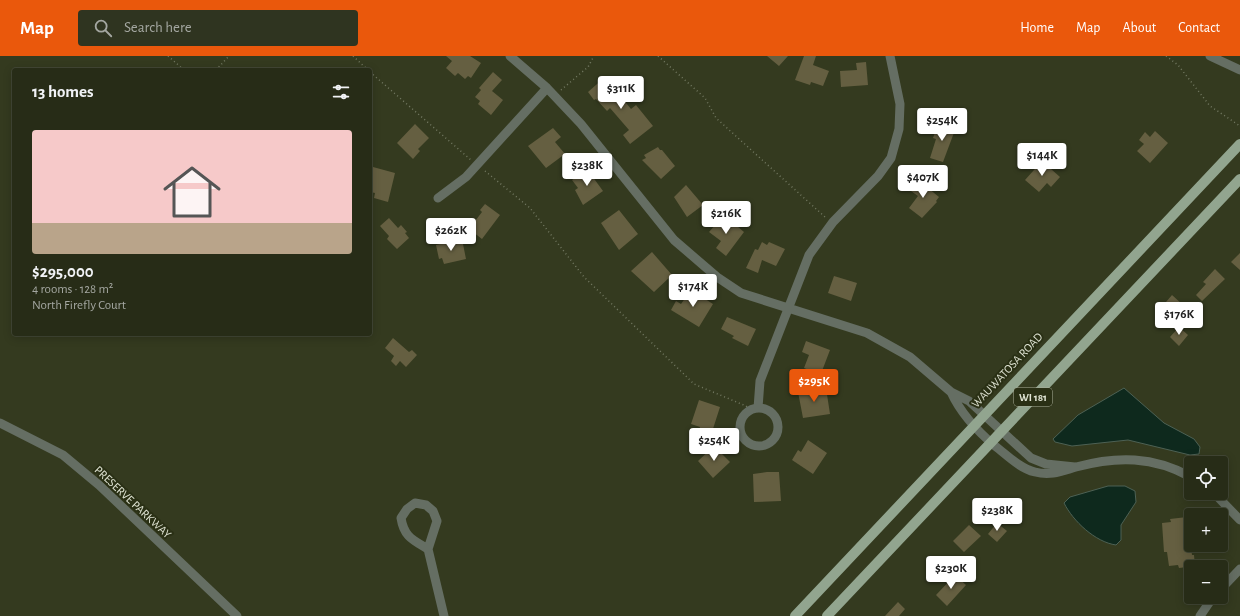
<!DOCTYPE html>
<html lang="en">
<head>
<meta charset="utf-8">
<style>
	body { margin:0; font-family:"Alegreya Sans",sans-serif; background:#2f3420; color:#f1f3f6; height:100vh; display:flex; flex-direction:column; font-size:15px; white-space:nowrap }
	* { box-sizing:border-box; margin:0 }
	p { font-size:13px; color:#a4a7a1 }
	.icon { flex:none; width:22px; height:22px; fill:none; stroke:currentColor; stroke-width:2; stroke-linecap:round; stroke-linejoin:round }
	.map { position:relative; flex:1; overflow:hidden }
	.sheet { position:absolute; left:12px; top:12px; width:360px; height:268px; display:flex; flex-direction:column; background:#272c17; border-radius:4px; box-shadow:0 2px 10px #0003,0 0 0 1px #434836 }
	.sheet>* { flex:none }
	.controls { position:absolute; left:1184px; top:400px; display:grid; gap:8px }
	.controls a { display:grid; place-items:center; width:44px; height:44px; border-radius:4px; background:#272c17; box-shadow:0 2px 10px #0003,0 0 0 1px #434836; font-size:20px }
	.price { position:absolute; translate:-50% -34px; padding:0 9px; border-radius:4px; background:#fff; color:#222; font-size:13px; line-height:26px; filter:drop-shadow(0 1px 2px #0008) }
	.price::after { content:''; position:absolute; left:50%; top:24px; width:12px; height:9px; margin-left:-6px; background:inherit; clip-path:polygon(0 0,100% 0,50% 100%) }
	.price.active { background:#ea580c; color:#fff }
	ul { padding:0; list-style:none }
	li { display:grid; align-content:center; gap:8px; height:212px; padding:0 20px }
	li span { display:grid; place-items:center; height:124px; border-radius:4px; color:#555 }
	li>.icon { margin-inline-start:auto }
	span .icon { width:72px; height:72px; fill:#fffc; stroke-width:1 }
	li b { font-size:17px }
	h2 { display:flex; justify-content:space-between; align-items:center; height:48px; padding:0 20px; font-size:17px }
	header { display:flex; align-items:center; gap:24px; box-sizing:border-box; height:56px; padding:0 20px; background:#ea580c; color:#fff }
	header strong { font-size:19px }
	nav { display:flex; gap:22px; margin-inline-start:auto; font-size:14px }
	.search { width:280px; height:36px; background:#2f3420; display:flex; align-items:center; gap:10px; box-sizing:border-box; padding:0 14px; border-radius:4px; color:#a4a7a1; font-size:15px }
	.map>svg:first-child { display:block }
</style>
</head>
<body>
<header>
<strong>Map</strong>
<div class="search"><svg class="icon" aria-label="search" viewBox="0 0 24 24"><circle cx="10" cy="10" r="6"/><path d="M15 15l6 6"/></svg>Search here</div>
<nav><a>Home</a><a>Map</a><a>About</a><a>Contact</a></nav>
</header>
<div class="map">
<svg width="1240" height="560" viewBox="0 0 1240 560">
	<rect width="100%" height="100%" fill="#343a1f"/>
	<path fill="#0e291d" stroke="#4d6154" d="M1124,332L1164,367L1194,383L1200,391L1199,398L1190,399L1128,384L1072,390L1055,386L1053,383L1078,359Z
		M1108,430H1125L1135,435L1136,446L1121,469V484L1116,489C1095,486 1073,465 1064,447L1070,441Z"/>
	<path fill="#655f41" d="M446,0H470L481,7L471,22L468,20L465,23L458,17L455,20L446,12L452,5Z
		M767,0H788L779,10Z
		M804,0H816L813,9L829,15L823,30L811,26L810,29L795,24Z
		M866,6L868,29L841,31L840,15L857,14L856,7Z
		M493,16L502,24L492,35L503,44L491,59L478,48L480,45L475,41L481,34L479,32Z
		M605,21L631,53L636,49L653,70L630,88L623,79L629,74L610,52L607,55L596,43L594,44L588,36Z
		M415,68L429,82L418,93L420,95L413,103L397,87Z
		M938,68L955,74L943,106L930,102L936,83L933,82Z
		M553,72L561,81L555,86L565,98L546,112L528,90Z
		M1155,75L1168,87L1150,107L1137,95L1144,88L1139,84L1145,76L1150,81Z
		M658,91L660,94H662L675,110L661,123L642,104L646,102L644,99Z
		M1042,105L1060,121L1051,131L1047,127L1039,136L1025,124Z
		M373,111L395,117L388,146L374,142L375,137L370,136V125Z
		M587,113L603,135L583,149L575,134L578,132L572,124Z
		M921,123L929,130L928,132L939,141L936,145L937,146L922,162L909,152L918,140L911,135Z
		M686,129L703,149L687,161L674,141Z
		M485,148L500,159L482,183L469,173L482,156L480,154Z
		M619,154L638,178L619,194L601,167Z
		M724,159L744,176L726,200L716,192L721,185L709,176Z
		M389,162L398,172L401,169L407,176L405,177L409,182L397,193L387,183L389,180L380,170Z
		M462,183L466,203L444,208L442,202L439,203L436,189Z
		M762,186L767,189L769,186L785,193L776,210L762,204L758,217L746,212L755,193L758,194Z
		M652,196L672,219L654,236L631,215Z
		M1240,197V214L1231,206Z
		M1215,213L1225,223L1202,245L1196,239L1206,228L1203,226Z
		M834,220L857,227L851,245L828,237Z
		M691,234L713,248L699,271L671,254L676,245L681,248Z
		M1172,239L1183,249L1173,260L1164,253L1168,248L1166,246Z
		M727,261L756,273L748,290L732,282L734,280L721,273Z
		M1179,271L1188,279L1179,290L1170,281Z
		M393,282L409,296L412,294L417,299L406,311L400,305L396,310L391,305L394,300L385,292Z
		M806,285L830,294L822,315L818,313L816,317L804,312L809,299L802,296Z
		M826,332L830,358L803,362L798,336Z
		M699,344L720,351L711,379L699,375L700,371L691,368Z
		M808,384L827,397L813,418L792,404L798,394L801,396Z
		M714,390L730,406L713,422L698,405Z
		M767,416H779L781,445L754,446L753,418Z
		M1187,461L1192,499H1194L1195,510L1179,512L1178,509L1169,510L1167,496H1164L1162,467L1171,466L1170,463Z
		M997,467L1007,475L997,486L988,478Z
		M969,469L981,480L964,496L953,485Z
		M955,519L966,529L947,550L936,539Z
		M898,546L905,553L899,560H885Z"/>
	<g fill="none" stroke-linecap="round" stroke-linejoin="round">
		<path stroke="#737962" stroke-width="1.5" stroke-dasharray="1 3" stroke-linecap="butt" d="M168,0L184,14
			M353,0L368,14
			M658,0L705,42L716,62L825,161
			M1166,0L1178,9L1210,50L1240,70
			M216,14L229,0
			M370,16L471,104
			M561,34L588,11L594,0
			M485,115L530,152L584,221L694,328L746,350L749,353"/>
		<path stroke="#656e63" stroke-width="9" d="M510,0L547,32L581,68L674,184L717,221L741,237L867,277L910,301L951,336
			M1210,0L1240,14
			M438,142L466,121L547,32
			M758,352L760,325L809,199L833,166L878,120L891,102L899,73L900,48L890,0
			M740 371a19 19 0 1 1 38 0a19 19 0 1 1-38 0Z
			M0,367L63,399L99,429L237,560
			M1075,411L1046,408L1031,402L969,345L951,336C961,358 976,374 995,390C1007,399 1019,412 1035,416C1051,420 1062,415 1076,411C1117,400 1153,400 1191,421
			M1214,437L1240,464
			M428,493C413,484 404,481 401,462L407,453L415,447L426,449L433,455L437,465L428,493L444,560
			M1221,533L1240,513
			M1200,560L1213,541"/>
		<path stroke="#92a58f" stroke-width="10" d="M795,560L1240,88
			M827,560L1240,123"/>
	</g>
	<g text-anchor="middle" dominant-baseline="central" stroke-width="4" stroke-linejoin="round" paint-order="stroke">
		<rect fill="#2a3015" stroke="#aaaf9b" stroke-width="1" x="1014" y="332" width="38" height="18" rx="3"/>
		<g font-size="11" font-weight="bold" fill="#e1e5d5">
			<text x="1033" y="341">WI 181</text>
		</g>
		<g font-size="12" fill="#e1e5d5" stroke="#2a3015">
			<text transform="translate(1007 314) rotate(-47)">WAUWATOSA ROAD</text>
			<text transform="translate(133 446) rotate(43)">PRESERVE PARKWAY</text>
		</g>
	</g>
</svg>
<div class="controls">
<a><svg class="icon" aria-label="locate" viewBox="0 0 24 24"><circle cx="12" cy="12" r="6"/><path d="M12 2v4M12 18v4M2 12h4M18 12h4"/></svg></a>
<a>+</a>
<a>−</a>
</div>
<b class="price" style="left:621px;top:54px">$311K</b>
<b class="price" style="left:942px;top:86px">$254K</b>
<b class="price" style="left:1042px;top:121px">$144K</b>
<b class="price" style="left:587px;top:131px">$238K</b>
<b class="price" style="left:923px;top:143px">$407K</b>
<b class="price" style="left:726px;top:179px">$216K</b>
<b class="price" style="left:451px;top:196px">$262K</b>
<b class="price" style="left:693px;top:252px">$174K</b>
<b class="price" style="left:1179px;top:280px">$176K</b>
<b class="price active" style="left:814px;top:347px">$295K</b>
<b class="price" style="left:714px;top:406px">$254K</b>
<b class="price" style="left:997px;top:476px">$238K</b>
<b class="price" style="left:951px;top:534px">$230K</b>
<section class="sheet">
<h2>13 homes<svg class="icon" aria-label="filters" viewBox="0 0 24 24"><path d="M4 7h16M4 17h16"/><circle cx="9" cy="7" r="2"/><circle cx="15" cy="17" r="2"/></svg></h2>
<ul>
<li><span style="background:linear-gradient(#f6c9c9 75%,#b9a48a 0)"><svg class="icon" aria-label="home" viewBox="0 0 24 24"><path d="M3 11l9-7 9 7M6 9v11h12V9"/></svg></span><div><b>$295,000</b><p>4 rooms · 128 m²</p><p>North Firefly Court</p></div></li>
</ul>
</section>
</div>
</body>
</html>
